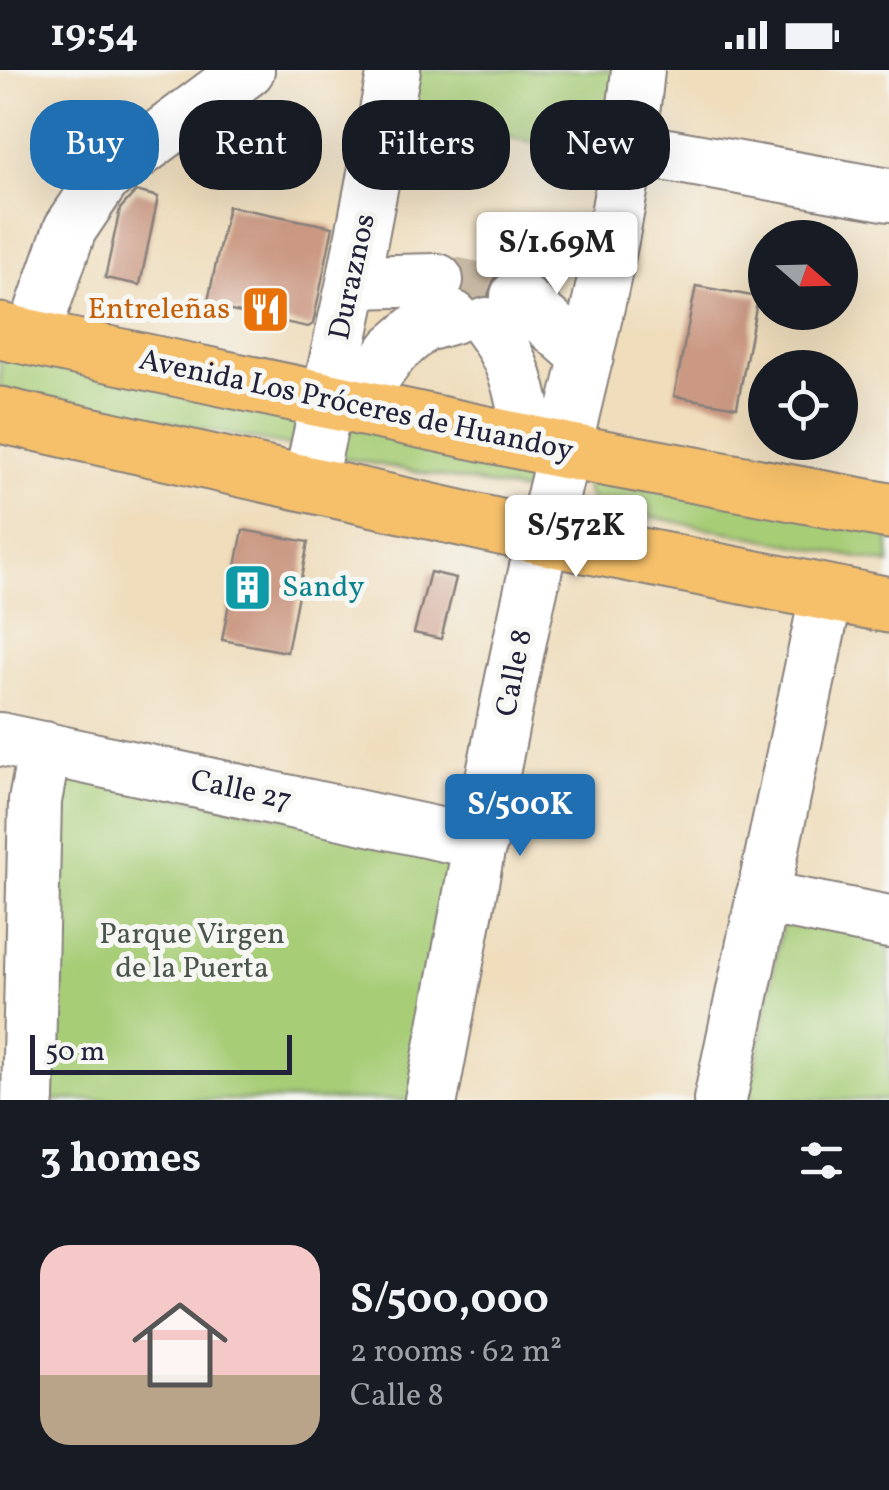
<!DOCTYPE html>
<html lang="en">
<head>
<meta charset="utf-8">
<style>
	body { margin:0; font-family:Vollkorn,serif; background:#20242c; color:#f1f3f6; height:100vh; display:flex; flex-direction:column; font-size:38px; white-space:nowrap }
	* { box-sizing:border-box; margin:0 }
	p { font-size:32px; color:#9ea1a6 }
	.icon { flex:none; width:55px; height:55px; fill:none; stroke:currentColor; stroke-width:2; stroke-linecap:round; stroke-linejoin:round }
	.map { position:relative; height:1030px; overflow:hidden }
	.sheet { display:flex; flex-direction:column; background:#171b24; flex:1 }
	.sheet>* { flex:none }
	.hud { position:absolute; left:30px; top:30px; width:830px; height:90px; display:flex; gap:20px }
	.needle { width:65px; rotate:110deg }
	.buttons { position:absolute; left:748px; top:150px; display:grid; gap:20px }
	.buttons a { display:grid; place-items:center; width:110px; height:110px; border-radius:50%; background:#171b24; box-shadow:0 10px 40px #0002; font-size:50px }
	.scale { position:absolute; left:30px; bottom:25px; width:262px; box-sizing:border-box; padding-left:10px; border:5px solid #22223b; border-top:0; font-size:28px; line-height:35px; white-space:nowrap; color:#22223b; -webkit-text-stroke:8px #f6f6f2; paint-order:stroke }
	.price { position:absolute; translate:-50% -85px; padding:0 22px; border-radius:10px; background:#fff; color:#222; font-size:32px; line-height:65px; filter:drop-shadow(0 2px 5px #0008) }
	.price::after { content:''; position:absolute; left:50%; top:60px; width:30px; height:22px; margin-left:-15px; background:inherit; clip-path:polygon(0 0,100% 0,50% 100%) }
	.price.on { background:#1f6fb2; color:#fff }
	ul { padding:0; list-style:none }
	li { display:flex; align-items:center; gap:30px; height:250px; padding:0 40px }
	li+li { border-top:2px solid #363941 }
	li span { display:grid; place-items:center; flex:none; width:280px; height:200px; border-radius:30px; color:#555 }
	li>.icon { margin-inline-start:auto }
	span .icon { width:120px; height:120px; fill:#fffc; stroke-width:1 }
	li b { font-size:42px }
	h2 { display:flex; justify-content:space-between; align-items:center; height:120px; padding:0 40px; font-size:42px }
	.pill { padding:0 35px; border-radius:40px; background:#171b24; box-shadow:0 10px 40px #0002; font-size:35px; line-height:90px }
	.pill.on { background:#1f6fb2; color:#fff }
	.status { display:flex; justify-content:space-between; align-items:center; height:70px; padding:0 50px; background:#171b24; direction:ltr }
	.status svg { height:28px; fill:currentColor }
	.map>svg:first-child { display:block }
</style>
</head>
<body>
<div class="status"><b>19:54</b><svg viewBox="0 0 49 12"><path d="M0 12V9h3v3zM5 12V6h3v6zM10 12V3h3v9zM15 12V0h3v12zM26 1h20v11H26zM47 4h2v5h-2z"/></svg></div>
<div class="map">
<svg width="889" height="1030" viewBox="0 0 889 1030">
	<rect width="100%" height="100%" fill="#f6f6f2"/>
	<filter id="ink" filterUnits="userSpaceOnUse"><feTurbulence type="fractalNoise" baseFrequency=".01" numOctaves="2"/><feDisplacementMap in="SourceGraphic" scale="20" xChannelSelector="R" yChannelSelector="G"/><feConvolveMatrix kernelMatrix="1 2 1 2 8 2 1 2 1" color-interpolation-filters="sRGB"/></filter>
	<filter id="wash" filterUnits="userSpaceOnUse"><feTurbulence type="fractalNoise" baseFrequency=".0048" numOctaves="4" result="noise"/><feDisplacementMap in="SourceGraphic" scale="40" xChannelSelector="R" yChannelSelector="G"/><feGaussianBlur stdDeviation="2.25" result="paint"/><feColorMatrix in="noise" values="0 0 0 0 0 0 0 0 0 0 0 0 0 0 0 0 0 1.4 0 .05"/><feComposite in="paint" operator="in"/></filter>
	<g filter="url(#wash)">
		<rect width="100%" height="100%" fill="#efddbc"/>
		<path fill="#a7cd77" stroke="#647859" stroke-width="2.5" d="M409,0H618L608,87L400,46Z
			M0,278L299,336L302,368L290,376L0,319Z
			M344,355L535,398L528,422L343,388L338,383Z
			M592,404L889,457V494L596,436L586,420Z
			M62,704L466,783L418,1030H40Z
			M784,844L889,865V1030H749Z"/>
		<g id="blocks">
			<path fill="#cb9983" d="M136,121L158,127L140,215L105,208L120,139Z
				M228,136L333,157L313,254L308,257L207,236Z
				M464,198L496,205L488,225L475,227L464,220L467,208Z
				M696,216L758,227L737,337L674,326Z
				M243,460L308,472L287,582L222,570Z
				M430,502L456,508L441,569L414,563Z"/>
		</g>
	</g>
	<g filter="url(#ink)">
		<use href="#blocks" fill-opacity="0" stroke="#88807c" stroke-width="2.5"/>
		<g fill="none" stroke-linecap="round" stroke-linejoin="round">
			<path stroke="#c6b8a2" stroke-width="52" stroke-dasharray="52 26" stroke-linecap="butt" d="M437,210L517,226"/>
			<defs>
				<path id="minor" d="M629,78L889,125
					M353,212L437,210
					M517,226L587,287
					M487,254C518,294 521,325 531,374
					M32,268L70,159L105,107L248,0
					M352,336L394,280L422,256L453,247
					M309,414L353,212L394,0
					M0,669L481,773
					M762,827L889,852
					M28,1030L35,731L45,678
					M431,1030C463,864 492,697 528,533C567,356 620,181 638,0
					M720,1030L827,522"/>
				<path id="major" d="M0,261L566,381L889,441
					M0,345L545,467L889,535"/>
			</defs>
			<use href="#minor" stroke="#88807c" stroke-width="56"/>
			<use href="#major" stroke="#88807c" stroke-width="59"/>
			<use href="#minor" stroke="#fff" stroke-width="52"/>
			<use href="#major" stroke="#f6c06b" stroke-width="55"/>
		</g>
	</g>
	<defs>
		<symbol id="restaurant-square" viewBox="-11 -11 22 22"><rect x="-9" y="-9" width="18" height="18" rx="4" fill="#e8710a" stroke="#f6f6f2"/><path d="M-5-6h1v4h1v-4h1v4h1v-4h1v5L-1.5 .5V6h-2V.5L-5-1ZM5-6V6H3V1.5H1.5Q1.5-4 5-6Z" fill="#fff"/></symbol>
		<symbol id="building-square" viewBox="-11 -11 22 22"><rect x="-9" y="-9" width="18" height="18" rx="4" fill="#0f9aa8" stroke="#f6f6f2"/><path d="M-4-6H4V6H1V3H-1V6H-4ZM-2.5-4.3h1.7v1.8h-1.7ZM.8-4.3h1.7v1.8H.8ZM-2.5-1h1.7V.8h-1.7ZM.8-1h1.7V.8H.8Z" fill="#fff"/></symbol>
	</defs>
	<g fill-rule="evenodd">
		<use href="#restaurant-square" x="238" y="212" width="55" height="55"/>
		<use href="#building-square" x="220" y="490" width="55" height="55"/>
	</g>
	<g text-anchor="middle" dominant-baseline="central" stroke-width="10" stroke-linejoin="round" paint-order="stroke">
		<g font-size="30" fill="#22223b" stroke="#f6f6f2">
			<text transform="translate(353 207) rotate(-78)">Duraznos</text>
			<text transform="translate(356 336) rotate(12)">Avenida Los Próceres de Huandoy</text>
			<text transform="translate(515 603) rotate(-79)">Calle 8</text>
			<text transform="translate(241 721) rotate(12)">Calle 27</text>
		</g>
		<g font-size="30" fill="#c56008" stroke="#f6f6f2" text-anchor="end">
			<text x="230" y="240">Entreleñas</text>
		</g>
		<g font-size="30" fill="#0d838f" stroke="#f6f6f2" text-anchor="start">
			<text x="282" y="518">Sandy</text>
		</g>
		<g font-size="30" fill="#4a554d" stroke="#f6f6f2">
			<text x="192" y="865">Parque Virgen<tspan x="192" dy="34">de la Puerta</tspan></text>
		</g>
	</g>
</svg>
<div class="buttons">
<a><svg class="needle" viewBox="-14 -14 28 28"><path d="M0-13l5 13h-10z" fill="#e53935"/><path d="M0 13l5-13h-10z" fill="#9ea1a6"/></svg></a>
<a><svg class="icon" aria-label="locate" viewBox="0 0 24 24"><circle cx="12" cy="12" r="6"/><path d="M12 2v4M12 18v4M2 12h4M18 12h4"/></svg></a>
</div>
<div class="scale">50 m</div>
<b class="price" style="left:557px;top:227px">S/1.69M</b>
<b class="price" style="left:576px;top:510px">S/572K</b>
<b class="price on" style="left:520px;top:789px">S/500K</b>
<div class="hud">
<a class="pill on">Buy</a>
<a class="pill">Rent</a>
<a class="pill">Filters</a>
<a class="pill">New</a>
</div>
</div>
<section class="sheet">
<h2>3 homes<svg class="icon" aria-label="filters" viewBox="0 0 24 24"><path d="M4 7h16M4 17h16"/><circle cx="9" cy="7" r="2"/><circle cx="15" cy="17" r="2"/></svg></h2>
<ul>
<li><span style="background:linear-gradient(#f6c9c9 65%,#b9a48a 0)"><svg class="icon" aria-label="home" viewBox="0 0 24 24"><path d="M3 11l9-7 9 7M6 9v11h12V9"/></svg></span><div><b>S/500,000</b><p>2 rooms · 62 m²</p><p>Calle 8</p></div></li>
</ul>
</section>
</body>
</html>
